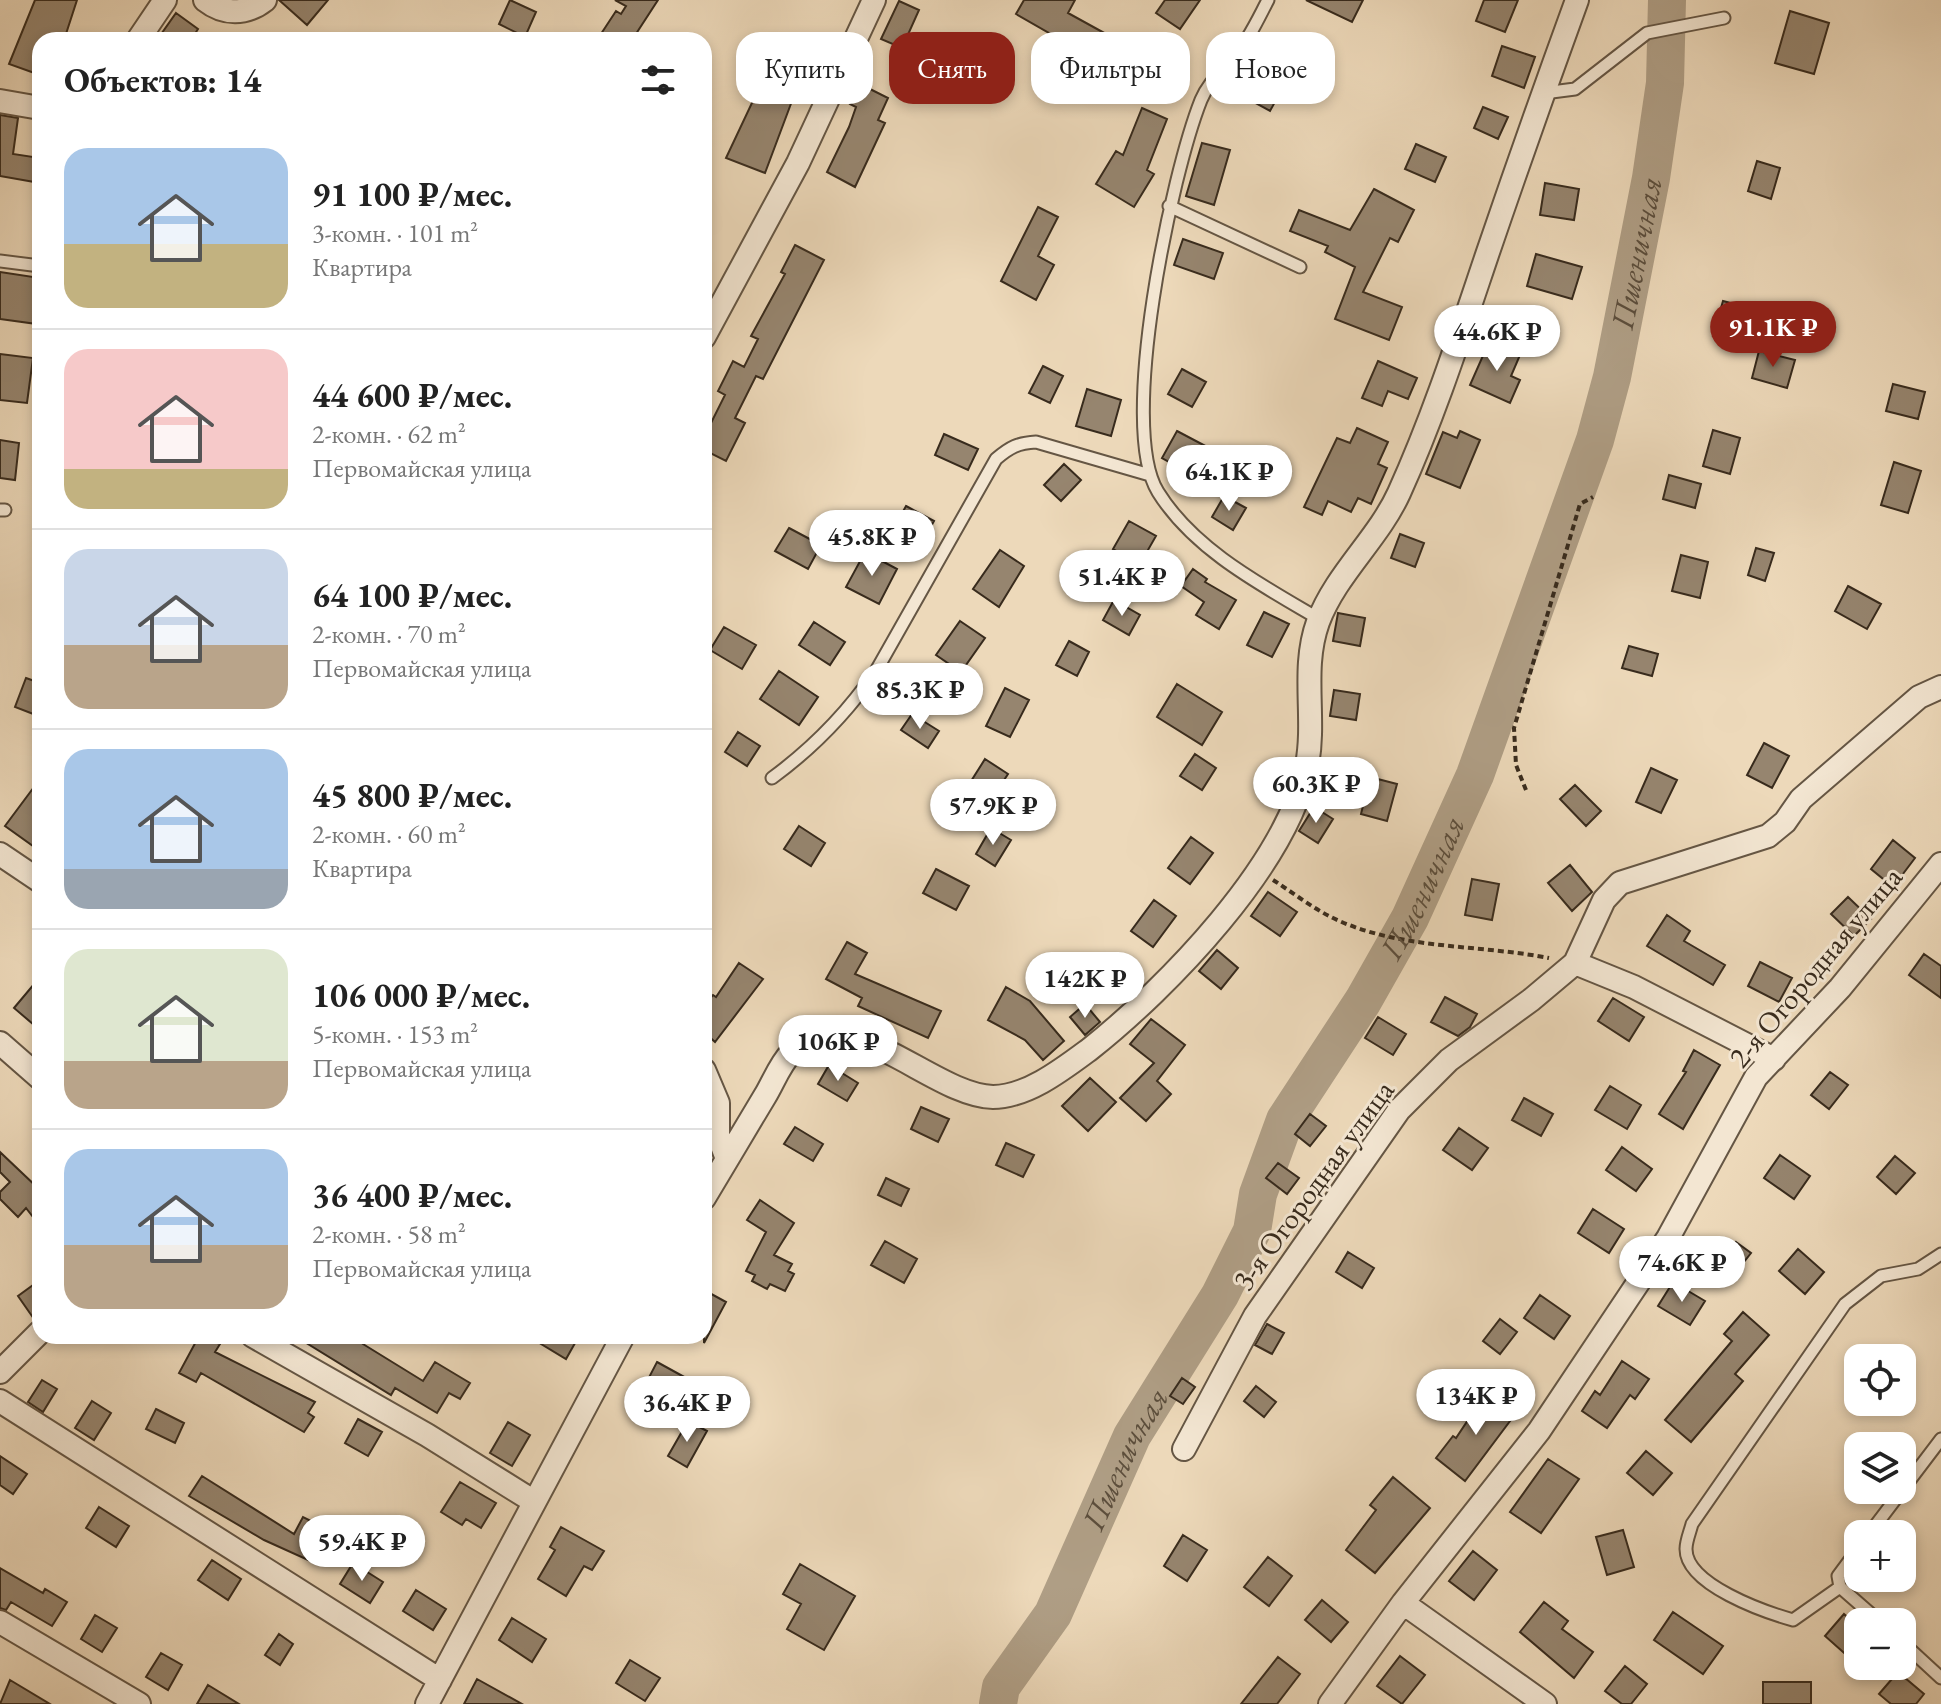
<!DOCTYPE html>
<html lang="ru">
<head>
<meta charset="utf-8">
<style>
	body { margin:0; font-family:"EB Garamond",serif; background:#f2f2f2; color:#222; height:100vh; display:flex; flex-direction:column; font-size:30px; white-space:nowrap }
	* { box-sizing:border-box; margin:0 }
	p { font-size:26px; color:#767676 }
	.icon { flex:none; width:44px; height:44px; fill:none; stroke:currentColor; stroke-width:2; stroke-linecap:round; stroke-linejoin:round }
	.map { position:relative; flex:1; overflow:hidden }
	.panel { position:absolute; left:32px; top:32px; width:680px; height:1312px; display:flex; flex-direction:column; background:#fff; border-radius:24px; box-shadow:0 4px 12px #0003 }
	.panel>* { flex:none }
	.guide { position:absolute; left:736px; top:32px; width:760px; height:72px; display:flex; gap:16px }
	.fabs { position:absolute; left:1844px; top:1344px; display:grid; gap:16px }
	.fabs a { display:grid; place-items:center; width:72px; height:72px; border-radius:16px; background:#fff; box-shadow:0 4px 12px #0003; font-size:40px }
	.price { position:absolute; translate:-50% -68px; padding:0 18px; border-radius:28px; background:#fff; color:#222; font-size:26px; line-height:52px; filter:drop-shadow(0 2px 4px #0008) }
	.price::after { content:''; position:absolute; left:50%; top:48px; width:24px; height:18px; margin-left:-12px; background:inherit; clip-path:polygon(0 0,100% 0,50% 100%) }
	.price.current { background:#8f2418; color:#fff }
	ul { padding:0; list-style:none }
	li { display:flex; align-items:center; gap:24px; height:200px; padding:0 32px }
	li+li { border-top:2px solid #e0e0e0 }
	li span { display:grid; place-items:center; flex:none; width:224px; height:160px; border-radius:24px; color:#555 }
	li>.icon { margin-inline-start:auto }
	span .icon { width:96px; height:96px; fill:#fffc; stroke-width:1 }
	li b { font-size:34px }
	h2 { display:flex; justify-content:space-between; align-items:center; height:96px; padding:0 32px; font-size:34px }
	.chip { padding:0 28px; border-radius:24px; background:#fff; box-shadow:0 4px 12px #0003; font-size:28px; line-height:72px }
	.chip.current { background:#8f2418; color:#fff }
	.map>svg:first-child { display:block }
</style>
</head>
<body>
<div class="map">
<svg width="1941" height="1704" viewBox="0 0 1941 1704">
	<rect width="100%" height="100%" fill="#edd9ba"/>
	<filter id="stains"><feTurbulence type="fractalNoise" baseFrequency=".0025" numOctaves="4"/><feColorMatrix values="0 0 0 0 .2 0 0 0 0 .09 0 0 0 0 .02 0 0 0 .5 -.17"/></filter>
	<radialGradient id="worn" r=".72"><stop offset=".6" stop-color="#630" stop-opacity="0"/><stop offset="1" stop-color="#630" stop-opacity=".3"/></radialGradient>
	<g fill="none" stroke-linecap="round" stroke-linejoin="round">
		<path stroke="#af9e85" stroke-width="38" id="s1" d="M998,1704L1001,1687L1053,1614L1132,1436L1220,1295L1252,1231L1258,1194L1285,1120L1363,1001L1410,918L1475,775L1595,440L1612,377L1651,178L1665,83L1667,0"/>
	</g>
	<path fill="#96856f" stroke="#382b1d" stroke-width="2" d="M35,0H77L64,40H40V75L9,64Z
		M279,0H328L307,25Z
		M510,0L536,12L525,37L499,24Z
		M615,0H658L632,40H597L616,11L621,14L626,6Z
		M1024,0H1075L1068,13L1166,67L1152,93L1065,50L1068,44L1016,14Z
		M1165,0H1200L1180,29L1156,13Z
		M1306,0H1363L1352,22Z
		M1484,0H1518L1505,32L1476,21Z
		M899,1L919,10L902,48L881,39Z
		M1790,11L1829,23L1814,74L1775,63Z
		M176,13L198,29L191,40H157Z
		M1502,46L1535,57L1524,88L1492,76Z
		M776,52L813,70L800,96L795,93L765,173L726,158Z
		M1257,66L1286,82L1270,111L1241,95Z
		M860,84L888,98L878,120L885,123L855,187L827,172L849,127L856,107L850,104Z
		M1483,107L1508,117L1498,139L1474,128Z
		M1142,108L1167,119L1147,170L1154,174L1134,207L1096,184L1116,151L1123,155Z
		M0,115L18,118L13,154L40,158V183L0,176Z
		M1202,143L1230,150L1214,205L1186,196Z
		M1416,144L1446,157L1435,182L1405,169Z
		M1757,161L1780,168L1771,199L1748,191Z
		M1545,183L1579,189L1574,220L1540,215Z
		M1374,189L1414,210L1398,242L1390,238L1363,292L1402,307L1389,340L1335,319L1355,267L1325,252L1328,246L1290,231L1299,210L1350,230Z
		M1038,207L1058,217L1038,256L1054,265L1036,300L1001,281Z
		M1183,239L1223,253L1214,279L1174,265Z
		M795,245L824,260L763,379L756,376L735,418L745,423L726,461L704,450V437L725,395L718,391L733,361L744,367L758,339L751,336L785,274L781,272Z
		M1536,254L1582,267L1572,299L1527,286Z
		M0,272L40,278L37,324L0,319Z
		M1723,301L1750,308L1740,344L1713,336Z
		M1489,342L1520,355L1511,376L1520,380L1510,403L1470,385Z
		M1759,351L1795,360L1787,388L1752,378Z
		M0,354L33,358L27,403L0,400Z
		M1378,361L1417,378L1408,399L1388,391L1382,406L1362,398Z
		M1043,366L1063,376L1050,403L1029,393Z
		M1182,369L1206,382L1192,407L1168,394Z
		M1893,384L1925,392L1918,419L1886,411Z
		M1087,389L1121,400L1111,436L1076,426Z
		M1357,428L1388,442L1378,464L1387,468L1371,504L1358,498L1351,512L1328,501L1322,515L1304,507L1337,438L1350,443Z
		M1713,430L1740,438L1730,474L1703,466Z
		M1177,431L1213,450L1198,478L1162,458Z
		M1460,431L1480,440L1460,488L1426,474L1443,432L1457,438Z
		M944,434L978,449L968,470L935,455Z
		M0,440L19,443L15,480L0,478Z
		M1894,462L1921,471L1908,513L1881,505Z
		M1064,464L1081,480L1061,501L1044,485Z
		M1669,475L1701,484L1695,508L1663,499Z
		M1224,496L1246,508L1233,530L1212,517Z
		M906,506L934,521L922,543L894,528Z
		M1129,521L1156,536L1140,564L1113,549Z
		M789,528L821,545L808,569L775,551Z
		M1400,534L1424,543L1415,567L1391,558Z
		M1756,548L1774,553L1765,581L1748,575Z
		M1000,550L1024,566L999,607L973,589Z
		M865,552L897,569L879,604L846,587Z
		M1681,555L1708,562L1700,598L1672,591Z
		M1193,569L1207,579L1205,582L1236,600L1219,629L1196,615L1204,602L1181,586Z
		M1848,586L1881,604L1867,629L1835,611Z
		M1114,600L1140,615L1129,635L1103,620Z
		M1264,612L1289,624L1272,657L1247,645Z
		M1338,613L1365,618L1360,646L1333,641Z
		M960,621L985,638L961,672L936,655Z
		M814,622L845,642L830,665L799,645Z
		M724,627L756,645L742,669L710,650Z
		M1069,641L1089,652L1077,676L1056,665Z
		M1629,646L1658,654L1652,676L1622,668Z
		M779,671L818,697L799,725L760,699Z
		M26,678L40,683L36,715L15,707Z
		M1177,684L1222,712L1202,745L1157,717Z
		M1005,688L1029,700L1010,737L986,726Z
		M1334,690L1360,694L1356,720L1330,716Z
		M912,714L939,731L928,748L901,730Z
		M738,732L760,746L747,766L725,752Z
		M1764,743L1789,756L1772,788L1747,775Z
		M1195,754L1216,768L1202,790L1180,776Z
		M985,759L1008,774L991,800L968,786Z
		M1651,768L1677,780L1661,813L1636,802Z
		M1370,777L1397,784L1387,821L1361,814Z
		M40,779V851L5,826Z
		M1575,785L1601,811L1586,826L1560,799Z
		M1314,807L1333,819L1318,843L1299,831Z
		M799,826L825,843L811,866L784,849Z
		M991,828L1011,840L995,866L976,854Z
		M1191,837L1213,853L1190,884L1168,868Z
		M1893,840L1915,858L1893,887L1871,869Z
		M1570,865L1592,892L1572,911L1548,883Z
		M936,869L969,886L956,910L923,893Z
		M1472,879L1499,884L1492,920L1465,915Z
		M1268,892L1297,912L1280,936L1251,916Z
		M1848,897L1871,919L1854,936L1831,914Z
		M1154,900L1176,916L1153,947L1131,931Z
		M1667,915L1690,931L1684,941L1725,965L1713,985L1647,946Z
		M847,942L867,953L855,974L941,1011L928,1038L858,1006L862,998L826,979Z
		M1217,950L1238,968L1221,989L1199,971Z
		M1924,954L1941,966V998L1909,975Z
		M1760,962L1792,978L1779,1002L1748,986Z
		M739,963L763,979L715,1042L704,1032V1005L713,995L716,997Z
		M40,977V1030L14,1008Z
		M1006,987L1030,1001L1064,1041L1043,1060L1025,1040L988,1020Z
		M1445,997L1477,1014L1470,1027L1458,1036L1431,1022Z
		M1613,998L1644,1017L1629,1041L1598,1021Z
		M1085,1004L1100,1022L1085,1035L1070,1017Z
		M1378,1017L1406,1034L1393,1055L1365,1038Z
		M1151,1019L1185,1045L1157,1081L1171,1094L1146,1121L1120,1098L1154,1063L1130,1044Z
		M1694,1050L1720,1065L1683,1129L1659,1114L1686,1072L1683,1071Z
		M829,1065L858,1083L847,1101L818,1084Z
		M1830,1072L1848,1085L1829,1109L1811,1095Z
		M1090,1078L1116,1102L1088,1131L1062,1106Z
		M1610,1086L1641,1105L1627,1129L1595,1110Z
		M1524,1098L1553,1114L1541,1136L1512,1120Z
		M921,1107L949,1119L938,1142L911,1129Z
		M1310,1114L1326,1126L1310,1146L1295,1134Z
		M795,1127L823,1144L813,1161L784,1144Z
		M1459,1128L1488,1148L1472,1170L1443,1150Z
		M1006,1143L1034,1155L1023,1177L996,1165Z
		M1622,1147L1652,1169L1636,1191L1606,1170Z
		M0,1152L40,1190V1226L26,1208L18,1217L0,1199V1192L10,1182L0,1172Z
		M1780,1155L1810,1176L1794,1199L1764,1178Z
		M1895,1156L1915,1173L1896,1194L1877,1177Z
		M1278,1163L1299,1178L1287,1194L1266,1178Z
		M886,1178L909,1189L901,1206L878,1195Z
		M760,1200L794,1223L774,1255L792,1264L788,1271L794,1274L785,1291L770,1284L767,1289L752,1281L755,1275L746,1271L766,1232L747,1220Z
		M1593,1209L1624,1229L1609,1253L1578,1233Z
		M885,1241L917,1259L904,1283L871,1265Z
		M1736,1242L1751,1253L1736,1272L1721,1261Z
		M1798,1249L1824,1272L1805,1294L1779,1271Z
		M1348,1252L1374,1268L1362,1288L1336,1272Z
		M40,1280V1318L34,1319L18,1296Z
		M1673,1282L1705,1301L1690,1325L1658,1306Z
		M704,1290L726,1302L704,1343Z
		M1540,1295L1570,1316L1554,1339L1524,1318Z
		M1743,1312L1769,1335L1735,1374L1743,1381L1691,1442L1665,1420L1732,1341L1724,1334Z
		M1500,1319L1517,1332L1500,1354L1483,1341Z
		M1267,1324L1284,1333L1272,1354L1255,1345Z
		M199,1336L220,1344L215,1352L315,1402L308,1413L314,1417L304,1432L201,1373L196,1382L179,1373Z
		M295,1336H368L363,1344L423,1381L435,1362L470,1383L460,1399L449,1393L437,1413L395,1388L391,1395Z
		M528,1336H579L566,1359Z
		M1622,1361L1649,1379L1635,1399L1630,1395L1607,1428L1582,1411L1595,1391L1600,1395Z
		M657,1362L697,1384L683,1409L644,1387Z
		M1182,1378L1195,1387L1183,1404L1170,1396Z
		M42,1380L57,1389L43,1412L28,1402Z
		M1256,1386L1276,1402L1264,1417L1244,1401Z
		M1486,1393L1516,1413L1465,1481L1436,1458L1453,1436L1456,1438Z
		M92,1401L111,1413L94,1440L75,1428Z
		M156,1409L184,1423L175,1443L146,1429Z
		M358,1419L382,1432L368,1456L345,1443Z
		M688,1421L707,1431L687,1467L668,1456Z
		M508,1422L530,1435L512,1466L490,1453Z
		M1646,1451L1672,1473L1653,1495L1627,1473Z
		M0,1456L27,1474L13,1494L0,1485Z
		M1548,1459L1579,1479L1541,1533L1510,1512Z
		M202,1476L294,1534L303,1517L325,1528L308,1560L264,1540L189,1496Z
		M1393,1477L1430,1508L1375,1573L1346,1550L1376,1510L1370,1505Z
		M460,1482L496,1503L481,1528L466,1519L462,1525L441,1512Z
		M99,1507L129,1526L116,1547L86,1528Z
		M561,1527L604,1551L592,1570L584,1566L566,1596L538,1579L555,1550L550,1547Z
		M1623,1530L1634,1567L1607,1575L1596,1537Z
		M1183,1535L1207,1550L1187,1581L1164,1566Z
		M1473,1551L1497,1570L1474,1600L1449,1581Z
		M1268,1557L1292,1576L1269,1606L1244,1587Z
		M212,1560L241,1579L228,1600L198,1580Z
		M353,1563L383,1582L370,1603L340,1584Z
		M800,1564L855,1596L824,1650L787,1629L801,1604L783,1594Z
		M0,1568L43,1593L45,1589L67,1602L52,1626L11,1602L6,1610L0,1608Z
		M416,1590L446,1609L433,1630L403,1611Z
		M1322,1600L1348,1622L1331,1642L1305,1620Z
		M1544,1602L1568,1621L1562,1629L1593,1652L1574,1678L1520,1632Z
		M1673,1612L1723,1646L1703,1674L1654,1640Z
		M1844,1614L1858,1626V1651L1851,1659L1825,1636Z
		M95,1615L117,1628L102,1652L81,1639Z
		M512,1618L546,1639L532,1662L499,1640Z
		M279,1634L293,1644L280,1665L265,1655Z
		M161,1653L182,1665L168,1690L146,1677Z
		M1400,1656L1425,1675L1402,1704L1377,1686Z
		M1278,1657L1300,1674L1277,1704H1241Z
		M630,1660L660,1678L645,1701L616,1683Z
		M1625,1666L1647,1684L1631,1704H1622L1605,1691Z
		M1898,1672L1924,1694L1916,1704H1891L1879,1694Z
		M477,1679L522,1704H464Z
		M10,1680L50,1704H0Z
		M1763,1682H1811V1704H1763Z
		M208,1685L239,1704H197Z"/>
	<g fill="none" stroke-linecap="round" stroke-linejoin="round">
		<defs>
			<path id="lane" d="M1268,0C1258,19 1248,41 1234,57C1221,73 1209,81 1201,100C1172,173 1117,426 1158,492C1194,550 1263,586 1319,619
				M1544,93L1575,89L1647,33L1724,18
				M1169,206L1300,267
				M0,261L40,266
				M0,510H5
				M772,778C813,748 847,713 876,671L996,459C1010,447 1018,443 1036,442L1150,475
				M1869,1534L1941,1439
				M1858,1549L1838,1576L1840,1587L1880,1622
				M1840,1587L1793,1620C1765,1612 1686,1585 1686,1549C1686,1541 1690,1532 1692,1524L1845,1304L1881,1276L1918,1269L1941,1254
				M1902,1642L1941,1678"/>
			<path id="street" d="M205,0C224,15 246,15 265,0
				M138,40L165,0
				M0,101L40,108
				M704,337L798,163L874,0
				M0,854L40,881
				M1575,963L1634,987L1774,1059
				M0,1043L40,1078
				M704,1070L718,1103V1135L727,1159
				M704,1198C724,1164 745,1130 765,1096C773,1083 780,1064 791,1053C846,995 932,1096 993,1097C1027,1097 1063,1069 1090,1049C1167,988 1288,864 1307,765C1316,717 1301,669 1318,622C1336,574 1378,539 1399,493C1434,416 1460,335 1487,255C1516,170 1546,85 1577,0
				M253,1336L427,1435L533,1501
				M0,1372L40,1332
				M0,1401L440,1680
				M1184,1449L1255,1316L1399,1110L1449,1060L1531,1000L1575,963L1604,900L1620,883L1768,836L1785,822L1801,799L1919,697L1941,687
				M1403,1603L1545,1704
				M0,1622L139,1704
				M427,1704L623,1336
				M1330,1704L1403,1603L1539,1431L1668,1238L1756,1077L1840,988L1941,864"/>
		</defs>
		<use href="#lane" stroke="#655644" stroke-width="15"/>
		<use href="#street" stroke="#655644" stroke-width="26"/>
		<path stroke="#382b1d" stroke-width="4" stroke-dasharray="6 4" stroke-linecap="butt" d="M1526,790L1516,765L1514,728L1580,504L1593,497
			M1273,880C1292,892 1311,907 1331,917C1397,950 1477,944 1549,958"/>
		<use href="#lane" stroke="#f3e6d2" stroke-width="11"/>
		<use href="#street" stroke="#f3e6d2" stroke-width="22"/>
	</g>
	<g text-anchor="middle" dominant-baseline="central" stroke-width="6" stroke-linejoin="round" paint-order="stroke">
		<g font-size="30" fill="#382b1d" stroke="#f3e6d2">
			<text transform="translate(1815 967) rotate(-50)">2-я Огородная улица</text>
			<text transform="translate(1313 1185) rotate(-54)">3-я Огородная улица</text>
		</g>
		<g font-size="32" font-style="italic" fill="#5c4e3c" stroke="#f3e6d2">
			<text stroke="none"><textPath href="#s1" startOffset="1598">Пшеничная</textPath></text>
			<text stroke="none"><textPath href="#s1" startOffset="926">Пшеничная</textPath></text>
			<text stroke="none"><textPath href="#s1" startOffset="278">Пшеничная</textPath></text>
		</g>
	</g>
	<rect width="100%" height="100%" filter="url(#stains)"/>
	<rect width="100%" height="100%" fill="url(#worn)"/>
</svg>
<div class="fabs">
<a><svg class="icon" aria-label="locate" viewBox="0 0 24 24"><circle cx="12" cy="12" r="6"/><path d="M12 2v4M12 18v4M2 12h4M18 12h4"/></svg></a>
<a><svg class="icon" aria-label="layers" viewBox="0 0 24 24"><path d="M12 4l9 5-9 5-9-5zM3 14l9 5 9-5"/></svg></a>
<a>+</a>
<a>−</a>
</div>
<b class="price current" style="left:1773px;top:369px">91.1K ₽</b>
<b class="price" style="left:1497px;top:373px">44.6K ₽</b>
<b class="price" style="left:1229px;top:513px">64.1K ₽</b>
<b class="price" style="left:872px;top:578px">45.8K ₽</b>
<b class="price" style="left:1122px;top:618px">51.4K ₽</b>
<b class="price" style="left:920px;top:731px">85.3K ₽</b>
<b class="price" style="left:1316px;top:825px">60.3K ₽</b>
<b class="price" style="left:993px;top:847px">57.9K ₽</b>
<b class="price" style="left:1085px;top:1020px">142K ₽</b>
<b class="price" style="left:838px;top:1083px">106K ₽</b>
<b class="price" style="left:1682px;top:1304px">74.6K ₽</b>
<b class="price" style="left:1476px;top:1437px">134K ₽</b>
<b class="price" style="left:687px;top:1444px">36.4K ₽</b>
<b class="price" style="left:362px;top:1583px">59.4K ₽</b>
<div class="guide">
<a class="chip">Купить</a>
<a class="chip current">Снять</a>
<a class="chip">Фильтры</a>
<a class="chip">Новое</a>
</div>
<section class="panel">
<h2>Объектов: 14<svg class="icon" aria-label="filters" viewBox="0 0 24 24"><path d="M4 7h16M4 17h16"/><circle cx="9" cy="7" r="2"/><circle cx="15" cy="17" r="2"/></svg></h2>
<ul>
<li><span style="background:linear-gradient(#a9c7e8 60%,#c2b280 0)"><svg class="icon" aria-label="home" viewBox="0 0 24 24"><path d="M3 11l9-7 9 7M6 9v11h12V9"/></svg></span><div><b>91 100 ₽/мес.</b><p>3-комн. · 101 m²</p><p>Квартира</p></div></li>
<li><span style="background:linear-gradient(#f6c9c9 75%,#c2b280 0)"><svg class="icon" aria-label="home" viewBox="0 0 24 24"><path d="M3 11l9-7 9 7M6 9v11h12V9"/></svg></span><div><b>44 600 ₽/мес.</b><p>2-комн. · 62 m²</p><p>Первомайская улица</p></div></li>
<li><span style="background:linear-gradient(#c9d6e8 60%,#b9a48a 0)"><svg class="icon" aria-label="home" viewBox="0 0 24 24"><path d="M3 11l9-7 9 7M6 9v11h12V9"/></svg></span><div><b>64 100 ₽/мес.</b><p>2-комн. · 70 m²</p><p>Первомайская улица</p></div></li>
<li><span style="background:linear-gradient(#a9c7e8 75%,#9aa5b1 0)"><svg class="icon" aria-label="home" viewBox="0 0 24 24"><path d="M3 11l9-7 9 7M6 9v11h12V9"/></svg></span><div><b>45 800 ₽/мес.</b><p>2-комн. · 60 m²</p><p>Квартира</p></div></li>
<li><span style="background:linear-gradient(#dfe7d0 70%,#b9a48a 0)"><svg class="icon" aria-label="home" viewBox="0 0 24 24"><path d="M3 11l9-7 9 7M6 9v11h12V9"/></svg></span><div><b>106 000 ₽/мес.</b><p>5-комн. · 153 m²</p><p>Первомайская улица</p></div></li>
<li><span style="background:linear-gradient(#a9c7e8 60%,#b9a48a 0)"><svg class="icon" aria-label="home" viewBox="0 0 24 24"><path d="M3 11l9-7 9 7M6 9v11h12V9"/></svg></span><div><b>36 400 ₽/мес.</b><p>2-комн. · 58 m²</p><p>Первомайская улица</p></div></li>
</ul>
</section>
</div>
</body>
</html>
